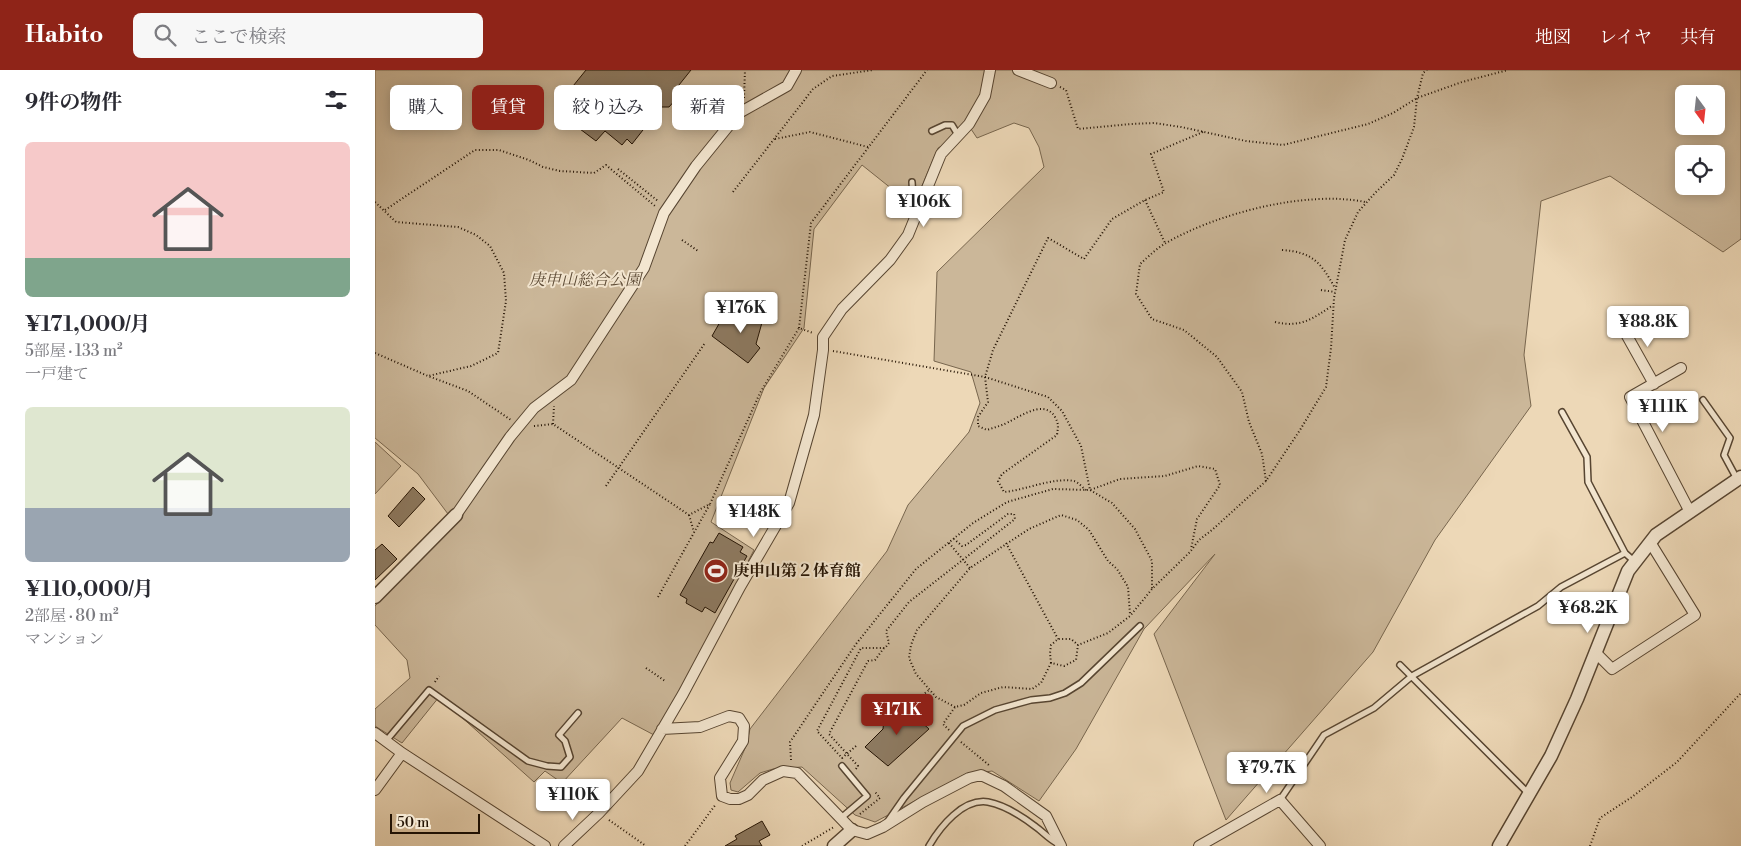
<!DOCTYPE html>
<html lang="ja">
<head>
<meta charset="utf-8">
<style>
	body { margin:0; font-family:"Libre Bodoni","Noto Serif JP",serif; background:#f7f7f7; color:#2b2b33; height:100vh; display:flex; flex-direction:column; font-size:19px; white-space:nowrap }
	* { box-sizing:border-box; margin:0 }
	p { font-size:16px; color:#7c7c81 }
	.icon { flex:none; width:28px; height:28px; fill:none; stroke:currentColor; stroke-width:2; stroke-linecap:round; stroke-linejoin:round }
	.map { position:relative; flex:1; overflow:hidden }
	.drawer { display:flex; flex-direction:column; background:#fff; width:375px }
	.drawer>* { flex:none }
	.banner { position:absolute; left:15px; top:15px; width:475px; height:45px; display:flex; gap:10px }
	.needle { width:32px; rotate:165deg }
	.tools { position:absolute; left:1300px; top:15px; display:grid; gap:10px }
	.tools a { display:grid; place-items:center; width:50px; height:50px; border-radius:8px; background:#fff; box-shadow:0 2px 12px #0003; font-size:25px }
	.scale { position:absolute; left:15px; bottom:12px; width:90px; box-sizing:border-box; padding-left:5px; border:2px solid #251404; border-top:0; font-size:14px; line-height:18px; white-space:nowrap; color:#251404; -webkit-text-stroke:4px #f3e6d0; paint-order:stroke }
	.price { position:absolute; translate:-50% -42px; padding:0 11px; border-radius:5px; background:#fff; color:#222; font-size:16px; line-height:32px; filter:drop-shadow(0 1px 2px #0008) }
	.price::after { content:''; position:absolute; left:50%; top:30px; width:15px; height:11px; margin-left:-8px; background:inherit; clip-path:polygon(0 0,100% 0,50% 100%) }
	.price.on { background:#8f2418; color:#fff }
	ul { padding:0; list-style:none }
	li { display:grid; align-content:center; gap:10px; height:265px; padding:0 25px }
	li span { display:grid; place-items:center; height:155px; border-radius:8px; color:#555 }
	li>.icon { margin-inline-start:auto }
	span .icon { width:90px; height:90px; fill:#fffc; stroke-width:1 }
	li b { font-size:21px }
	h2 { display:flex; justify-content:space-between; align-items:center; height:60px; padding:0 25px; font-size:21px }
	.chip { padding:0 18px; border-radius:8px; background:#fff; box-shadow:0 2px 12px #0003; font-size:18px; line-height:45px }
	.chip.on { background:#8f2418; color:#fff }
	header { display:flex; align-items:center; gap:30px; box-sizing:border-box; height:70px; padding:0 25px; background:#8f2418; color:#fff }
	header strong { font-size:24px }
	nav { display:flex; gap:28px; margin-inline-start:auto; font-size:18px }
	.search { width:350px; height:45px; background:#f7f7f7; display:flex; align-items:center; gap:12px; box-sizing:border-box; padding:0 18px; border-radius:8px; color:#7c7c81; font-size:19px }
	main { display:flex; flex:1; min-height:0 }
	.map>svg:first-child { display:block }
</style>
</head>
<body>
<header>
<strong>Habito</strong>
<div class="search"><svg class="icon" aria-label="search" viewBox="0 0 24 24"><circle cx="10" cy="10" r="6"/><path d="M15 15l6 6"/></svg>ここで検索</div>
<nav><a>地図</a><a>レイヤ</a><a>共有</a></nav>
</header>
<main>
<section class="drawer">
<h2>9件の物件<svg class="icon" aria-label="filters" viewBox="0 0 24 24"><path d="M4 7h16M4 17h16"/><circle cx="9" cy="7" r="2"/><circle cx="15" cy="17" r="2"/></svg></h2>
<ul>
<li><span style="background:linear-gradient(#f6c9c9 75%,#7fa58c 0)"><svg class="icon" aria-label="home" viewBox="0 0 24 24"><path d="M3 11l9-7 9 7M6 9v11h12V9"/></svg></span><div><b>¥171,000/月</b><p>5部屋 · 133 m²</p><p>一戸建て</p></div></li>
<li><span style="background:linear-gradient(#dfe7d0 65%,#9aa5b1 0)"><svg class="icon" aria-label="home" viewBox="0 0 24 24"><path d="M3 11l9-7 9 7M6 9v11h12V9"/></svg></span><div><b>¥110,000/月</b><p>2部屋 · 80 m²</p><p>マンション</p></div></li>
</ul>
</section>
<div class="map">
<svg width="1366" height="776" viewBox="0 0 1366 776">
	<rect width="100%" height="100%" fill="#edd8b7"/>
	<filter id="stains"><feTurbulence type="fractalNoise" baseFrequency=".004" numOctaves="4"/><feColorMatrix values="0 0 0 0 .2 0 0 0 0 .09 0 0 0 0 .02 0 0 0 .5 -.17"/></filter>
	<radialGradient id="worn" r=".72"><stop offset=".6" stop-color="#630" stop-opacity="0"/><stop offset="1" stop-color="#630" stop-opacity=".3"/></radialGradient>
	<path fill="#cbb799" stroke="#78664e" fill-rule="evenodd" d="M0,0H1366V169L1348,182L1235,106L1166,131L1149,285L1156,336L1060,470L998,582L851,750L779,564L840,484L769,559L701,679L664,731L617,701L589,705L500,752L480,745L427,697L398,699L385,703L363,722L356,720L355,713L371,676L375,659L512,481L533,435L594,362L605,333L596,302L559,291L562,202L669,97L664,77L654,58L639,53L602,68L596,59L563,78L536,142L517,119L487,95L439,159L429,258L389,318L336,452L379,480L322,590L279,665L247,648L187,713L170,701L159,712L64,627L27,673L0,656V639L35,608L32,590L0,555V536L79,452L43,404L0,368ZM1309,24H1341V56H1309ZM1309,84H1341V116H1309Z
		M0,372L26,396L0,424Z"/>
	<path fill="#8d7a61" stroke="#251404" d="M211,0H316L300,20L302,28L294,37H286L257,74L252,69L247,75L230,61L221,71L201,56L210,45L196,34L202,27L194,21Z
		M372,239L388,249L381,274L385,278L373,293L337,266L345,252L350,253Z
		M38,417L50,429L24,457L13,446Z
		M344,463L368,477L365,482L372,486L340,543L330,537L327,542L311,533L312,529L305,525L335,472L338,473Z
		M7,474L22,489L0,510V480Z
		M531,638L554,659L513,696L490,677L508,659L509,648L520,646Z
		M387,751L395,765L384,771L387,776H350L362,769L360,766Z"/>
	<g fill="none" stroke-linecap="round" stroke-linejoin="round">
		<defs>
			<path id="service" d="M557,61L570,55H577L583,65
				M537,112L539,142
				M1328,330L1355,368L1349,385L1362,409
				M1187,342L1212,387L1213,412L1250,483
				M1025,595L1154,724
				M11,671L54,620L153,691L172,696L186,697L195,687L190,671L184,665L203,643
				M905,730L949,665L999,638L1037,606L1163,536L1186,517L1250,483L1259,491
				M466,748L492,726L467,696
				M513,751L529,728L588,656L620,640L656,630L675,628L690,623L706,613L765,556
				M554,776C565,757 588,728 613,732C629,735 648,747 661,757C668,762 674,769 682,773"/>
			<path id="minor" d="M643,0L676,13
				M1246,255L1279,314
				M1306,298L1255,327L1315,442
				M81,445L135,367L159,338L196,310L269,198L289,143L321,96L364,43L412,16L421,0
				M1220,582L1237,599L1320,545L1275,472
				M287,659L325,657L354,646L364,648L369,656L368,671L345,708L347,726L355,729H364L373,725L388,710L408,701L422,703L477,760L492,764L508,757L548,732L594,708L606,705L629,716L671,746L686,776
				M0,663L27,683L170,776
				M0,720L27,683
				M189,776L224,743L263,701L308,624L365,517L414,433L439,345L448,280V267L467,239L515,190L533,165L566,84L594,54L610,26L615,0
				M824,776L905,730L945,776"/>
			<path id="tertiary" d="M0,527L81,445
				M459,776L477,760
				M1124,776L1176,686L1202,629L1253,501L1281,465L1366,407"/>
		</defs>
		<use href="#service" stroke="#574531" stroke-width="8"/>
		<use href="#minor" stroke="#574531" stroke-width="12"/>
		<use href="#tertiary" stroke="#574531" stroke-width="15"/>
		<path stroke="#251404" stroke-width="2" stroke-dasharray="1 2.5" stroke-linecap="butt" d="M685,17L691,20L703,59L756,54L779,53L806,57L871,71L908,75L993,54L1018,43L1042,28L1087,12L1133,0
			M369,28L370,0
			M400,69L435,62L493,77
			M243,99L283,131
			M358,122L438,19L457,6L498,0
			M770,130L790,173
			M0,132L21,152L83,157L101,165L115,176L129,203L131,231L123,283L96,296L53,306
			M10,140L100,80H124L154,90L168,97L185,101L219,103L231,95L280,136
			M307,170L323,181
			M907,180C938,182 946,193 960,218
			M946,220L960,222
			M900,252C925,258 938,249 958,235
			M424,258L436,153L552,0
			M458,281L610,307L673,327L687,341L706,376L715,420L745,409L790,406L823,396L840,399L845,415L822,449L816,479
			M0,283L53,306L93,321L136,350
			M178,354L179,336
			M159,356L178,354L314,445L335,434L385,323L424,258L438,263
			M891,411L887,384L874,352L867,322L842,287L809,260L777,249L761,224L765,194C773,187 782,178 791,173C843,143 932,120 990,132
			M231,416L330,273
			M711,420C707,417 703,412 699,411C678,407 651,420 629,422L623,411L627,404L682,365C683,357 684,354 680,347C668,327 641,350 627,355C622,357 617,358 612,360L603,356V347L613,332L610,307L618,280L673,168L709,189L737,149L770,130L789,122L776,84L828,62
			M314,445L319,462
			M574,473L595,498
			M631,473L683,569
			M283,527L335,434
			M676,593L675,583L676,575L683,569H696L703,575
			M271,598L290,611
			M60,612L64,606
			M539,632L554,620
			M580,637L561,627L541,604L534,588L536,575L542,560L595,498L654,459L686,445L702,450L714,460L733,491L742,499L753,517L755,544
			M574,660L568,654L580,637L589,635L606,623L628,617L657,619L666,613L676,593L689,596L701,590L703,575L733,563L755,546L777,519L815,482L824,470L837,460L891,411L925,360L951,317L956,278L959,228L970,170L983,142L1000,123L1019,105L1027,89L1039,57L1042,28L1048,3L1052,0
			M586,672L615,696
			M481,676L467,688L442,661L486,578H510L514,573L511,561L534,532L640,449L639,444H633L591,475L587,476L579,469
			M416,690L415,672L481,574L541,499L598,453L632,432L678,419L715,420L737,433L760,459L777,491V519
			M481,699L483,696L454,664L493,591L500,590L509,578
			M485,744L505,728L500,722
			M234,750L271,776
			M310,776L341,734
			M427,776L459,757
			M1215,776L1225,748L1257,727L1302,692L1366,623"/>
		<use href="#service" stroke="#f3e6d0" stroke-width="5"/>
		<use href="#minor" stroke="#f3e6d0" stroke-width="10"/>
		<use href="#tertiary" stroke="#f3e6d0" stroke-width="12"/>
	</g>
	<defs>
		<symbol id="stadium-disc" viewBox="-11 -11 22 22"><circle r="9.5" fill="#8f2418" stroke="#f3e6d0"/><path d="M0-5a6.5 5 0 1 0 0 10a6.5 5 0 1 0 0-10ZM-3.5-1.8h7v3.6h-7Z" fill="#fff"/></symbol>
	</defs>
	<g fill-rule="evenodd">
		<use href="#stadium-disc" x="327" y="487" width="28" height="28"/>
	</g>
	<g text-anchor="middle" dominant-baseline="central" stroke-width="4" stroke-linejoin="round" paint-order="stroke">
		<g font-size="16" font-style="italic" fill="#5f4d38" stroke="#f3e6d0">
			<text x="210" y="210">庚申山総合公園</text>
		</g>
		<g font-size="16" font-weight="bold" fill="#251404" stroke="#f3e6d0" text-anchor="start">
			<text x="358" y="501">庚申山第２体育館</text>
		</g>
	</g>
	<rect width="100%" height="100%" filter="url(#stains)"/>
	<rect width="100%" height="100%" fill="url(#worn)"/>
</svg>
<div class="tools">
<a><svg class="needle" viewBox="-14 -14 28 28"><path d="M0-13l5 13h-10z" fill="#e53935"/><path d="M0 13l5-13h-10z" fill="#7c7c81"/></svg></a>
<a><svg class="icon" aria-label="locate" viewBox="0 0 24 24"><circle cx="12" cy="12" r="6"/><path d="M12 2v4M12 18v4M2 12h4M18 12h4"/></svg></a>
</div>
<div class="scale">50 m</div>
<b class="price" style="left:549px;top:158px">¥106K</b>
<b class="price" style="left:366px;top:264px">¥176K</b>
<b class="price" style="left:1273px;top:278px">¥88.8K</b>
<b class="price" style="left:1288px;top:363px">¥111K</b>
<b class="price" style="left:379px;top:468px">¥148K</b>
<b class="price" style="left:1213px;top:564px">¥68.2K</b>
<b class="price on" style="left:522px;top:666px">¥171K</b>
<b class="price" style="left:892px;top:724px">¥79.7K</b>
<b class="price" style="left:198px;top:751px">¥110K</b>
<div class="banner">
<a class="chip">購入</a>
<a class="chip on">賃貸</a>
<a class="chip">絞り込み</a>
<a class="chip">新着</a>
</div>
</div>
</main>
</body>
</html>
